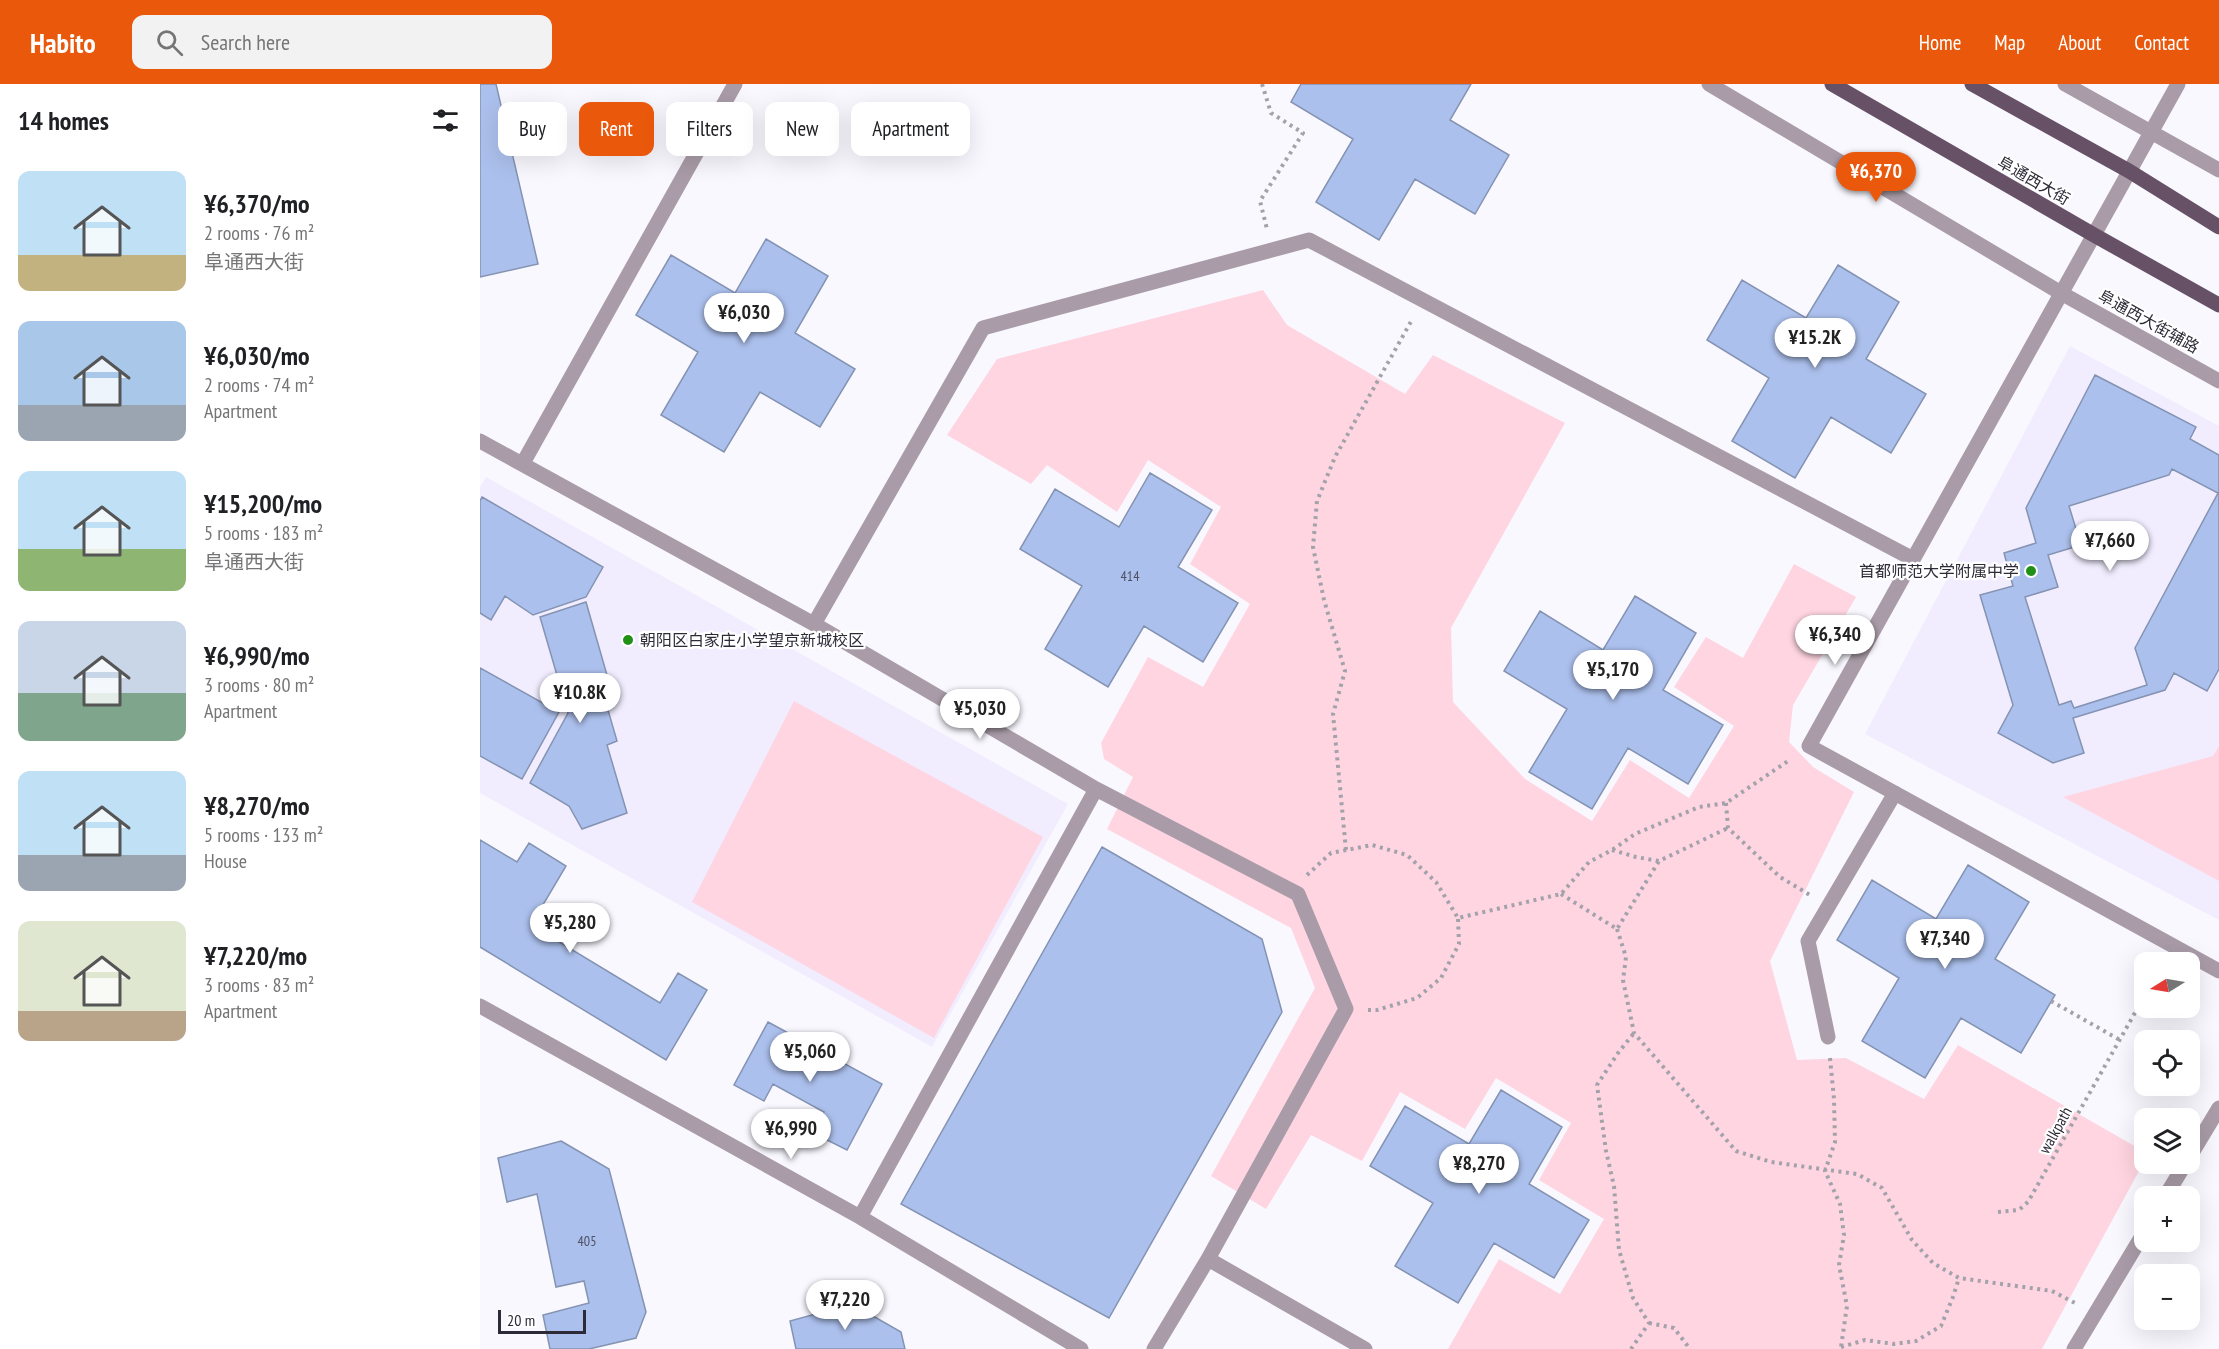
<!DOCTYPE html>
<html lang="en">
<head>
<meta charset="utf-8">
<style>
	body { margin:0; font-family:"PT Sans Narrow","Noto Sans SC",sans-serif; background:#f2f2f2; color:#202124; height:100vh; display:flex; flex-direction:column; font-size:22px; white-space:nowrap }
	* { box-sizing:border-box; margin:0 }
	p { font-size:20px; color:#757577 }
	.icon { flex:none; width:33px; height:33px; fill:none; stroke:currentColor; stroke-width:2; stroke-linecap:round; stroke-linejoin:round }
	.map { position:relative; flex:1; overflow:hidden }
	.side { display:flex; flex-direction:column; background:#fff; width:480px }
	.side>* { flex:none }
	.hud { position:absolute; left:18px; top:18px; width:570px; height:54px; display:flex; gap:12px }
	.needle { width:39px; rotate:259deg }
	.tools { position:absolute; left:1654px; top:868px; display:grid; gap:12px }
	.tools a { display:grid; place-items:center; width:66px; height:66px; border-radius:12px; background:#fff; box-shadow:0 6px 24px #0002; font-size:30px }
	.scale { position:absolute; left:18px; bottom:15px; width:88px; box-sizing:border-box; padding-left:6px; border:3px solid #2e2b38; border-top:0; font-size:16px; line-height:21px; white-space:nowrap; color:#2e2b38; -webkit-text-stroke:4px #fff; paint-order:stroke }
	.price { position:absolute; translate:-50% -51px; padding:0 14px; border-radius:21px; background:#fff; color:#222; font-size:20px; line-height:39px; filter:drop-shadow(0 2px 3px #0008) }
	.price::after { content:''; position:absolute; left:50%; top:36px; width:18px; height:14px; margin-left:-9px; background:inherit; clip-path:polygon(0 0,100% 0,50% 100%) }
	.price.selected { background:#ea580c; color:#fff }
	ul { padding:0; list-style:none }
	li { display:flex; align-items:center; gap:18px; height:150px; padding:0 18px }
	li span { display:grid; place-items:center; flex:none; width:168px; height:120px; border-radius:12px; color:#555 }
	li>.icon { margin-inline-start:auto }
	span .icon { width:72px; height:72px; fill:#fffc; stroke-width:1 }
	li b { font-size:26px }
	h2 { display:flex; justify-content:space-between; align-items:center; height:72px; padding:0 18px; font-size:26px }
	.tag { padding:0 21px; border-radius:12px; background:#fff; box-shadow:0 6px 24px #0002; font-size:21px; line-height:54px }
	.tag.selected { background:#ea580c; color:#fff }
	header { display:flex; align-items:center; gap:36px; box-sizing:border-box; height:84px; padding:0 30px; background:#ea580c; color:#fff }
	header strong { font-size:28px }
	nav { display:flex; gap:33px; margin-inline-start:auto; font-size:21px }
	.search { width:420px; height:54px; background:#f2f2f2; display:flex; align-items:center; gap:15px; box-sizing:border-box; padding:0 21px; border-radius:12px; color:#757577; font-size:22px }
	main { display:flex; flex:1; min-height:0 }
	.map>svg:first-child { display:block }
</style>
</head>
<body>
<header>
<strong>Habito</strong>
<div class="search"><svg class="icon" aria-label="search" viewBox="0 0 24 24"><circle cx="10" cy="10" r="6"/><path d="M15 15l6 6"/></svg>Search here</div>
<nav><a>Home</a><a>Map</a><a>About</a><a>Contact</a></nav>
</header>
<main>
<section class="side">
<h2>14 homes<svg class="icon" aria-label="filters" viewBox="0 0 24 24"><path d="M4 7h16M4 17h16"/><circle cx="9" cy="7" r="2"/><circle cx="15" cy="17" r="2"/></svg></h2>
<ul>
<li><span style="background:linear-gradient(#bfe0f5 70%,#c2b280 0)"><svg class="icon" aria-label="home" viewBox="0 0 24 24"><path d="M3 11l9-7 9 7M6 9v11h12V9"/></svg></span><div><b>¥6,370/mo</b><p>2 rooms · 76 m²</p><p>阜通西大街</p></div></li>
<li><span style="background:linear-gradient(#a9c7e8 70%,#9aa5b1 0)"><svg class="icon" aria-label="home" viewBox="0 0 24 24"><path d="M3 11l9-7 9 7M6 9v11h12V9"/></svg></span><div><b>¥6,030/mo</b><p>2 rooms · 74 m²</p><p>Apartment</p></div></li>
<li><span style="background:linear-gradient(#bfe0f5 65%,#8fb573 0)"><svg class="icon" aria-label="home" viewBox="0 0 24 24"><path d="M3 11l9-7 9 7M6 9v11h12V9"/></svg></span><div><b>¥15,200/mo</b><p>5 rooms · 183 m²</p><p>阜通西大街</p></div></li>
<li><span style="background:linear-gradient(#c9d6e8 60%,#7fa58c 0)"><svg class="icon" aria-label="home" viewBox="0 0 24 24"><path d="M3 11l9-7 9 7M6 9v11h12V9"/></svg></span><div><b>¥6,990/mo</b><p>3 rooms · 80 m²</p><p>Apartment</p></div></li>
<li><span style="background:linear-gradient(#bfe0f5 70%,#9aa5b1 0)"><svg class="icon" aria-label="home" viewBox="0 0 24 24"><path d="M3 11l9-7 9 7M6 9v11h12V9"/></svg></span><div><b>¥8,270/mo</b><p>5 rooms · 133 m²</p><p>House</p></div></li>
<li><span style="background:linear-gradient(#dfe7d0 75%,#b9a48a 0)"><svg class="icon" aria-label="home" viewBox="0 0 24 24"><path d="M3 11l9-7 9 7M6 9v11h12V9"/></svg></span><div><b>¥7,220/mo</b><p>3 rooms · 83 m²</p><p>Apartment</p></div></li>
</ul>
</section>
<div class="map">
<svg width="1739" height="1265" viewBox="0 0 1739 1265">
	<rect width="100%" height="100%" fill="#f9f8ff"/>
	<path fill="#f1edff" d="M1590,262L1739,342V836L1385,650Z
		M6,393L588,720L452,963L0,709V403Z"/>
	<path fill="#fed5e1" d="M783,206L807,241L925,310L953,271L1085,339L971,544L973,618L1045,695L1112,737L1150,676L1209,714L1254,642L1194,603L1226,553L1263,574L1314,480L1376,513L1313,621L1309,658L1333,683L1374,708L1290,877L1317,976L1366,974L1444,1015L1478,961L1665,1068V1076L1562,1265H968L1019,1175L1080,1210L1124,1135L1059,1096L1091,1039L1016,994L985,1045L920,1008L882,1077L831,1051L786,1125L731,1092L835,904L811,844L627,745L653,693L624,675L621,659L668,573L723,603L770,520L710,480L741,423L668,376L637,428L567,381L551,400L467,351L517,275Z
		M314,617L563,753L454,954L212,818Z
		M1739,662V797L1583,713L1733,672Z"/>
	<path fill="#acc0ed" stroke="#8493b2" stroke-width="1.5" fill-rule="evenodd" d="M0,0H16L58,180L0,193Z
		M821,0H991L970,36L1029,71L995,130L935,95L899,156L836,118L873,55L811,18Z
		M286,155L348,192L315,249L375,285L340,343L280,308L244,368L181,331L218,268L156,231L191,171L255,209Z
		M1358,181L1419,218L1386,275L1446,310L1411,369L1351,333L1315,394L1252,357L1289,294L1227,256L1262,196L1326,234Z
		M1615,291L1716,343L1710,355L1739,371V585L1727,607L1694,589L1685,606L1593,634L1604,669L1573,679L1518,649L1533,621L1500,511L1533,502L1524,469L1556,459L1546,424ZM1692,385L1738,409L1655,564L1667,601L1594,624L1591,617L1579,621L1545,513L1578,503L1568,471L1601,461L1589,422L1689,391Z
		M670,389L732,426L698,483L758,519L723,578L664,542L628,603L565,565L602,502L540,465L575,405L639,443Z
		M2,413L123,483L106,513L53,531L25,512L11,536L0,529V417Z
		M1155,512L1216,549L1183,606L1243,641L1208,700L1148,664L1112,725L1049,688L1087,625L1024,587L1060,527L1123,566Z
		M106,518L127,591L119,595L137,657L127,661L147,729L102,745L89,722L50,699L88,629L60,533Z
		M0,584L79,628L42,695L0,672Z
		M0,756L37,778L49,759L86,782L51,841L180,919L198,889L227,906L186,976L0,863Z
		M622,763L782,855L802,928L629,1234L421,1120Z
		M1488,781L1549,818L1515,875L1575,911L1541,969L1481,934L1445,994L1382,957L1419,894L1357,856L1392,796L1456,835Z
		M288,938L402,1000L367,1066L333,1049L344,1028L293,1000L284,1017L254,1001Z
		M1021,1006L1082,1043L1049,1100L1109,1136L1074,1194L1014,1159L978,1219L915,1182L953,1119L890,1082L925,1022L989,1060Z
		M81,1057L129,1085L166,1228L156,1254L109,1265H70L63,1231L109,1219L104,1197L76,1203L57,1110L27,1118L18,1074Z
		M372,1220L421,1248L425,1265H316L310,1237Z"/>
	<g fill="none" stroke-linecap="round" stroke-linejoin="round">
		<path stroke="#a3a2ab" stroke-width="4" stroke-dasharray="3 4.5" stroke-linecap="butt" d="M782,0L791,29L823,49L780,117L787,145
			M1246,719L1248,744L1300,793L1330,811
			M866,766L853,630L865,587L844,516L833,463L837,417L855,373L933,234
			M1132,766L1156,773L1179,777L1248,744
			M827,791L851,769L892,761L927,771L956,798L978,834L1081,810L1109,778L1132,766L1155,750L1219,723L1246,719L1311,675
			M1081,810L1137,845L1179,777
			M1137,845L1146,873L1143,896L1154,949L1256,1067L1291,1078L1377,1090L1402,1104L1432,1156L1453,1179L1479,1194L1572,1207L1595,1219
			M1571,917L1640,956
			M888,926H897L937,914L961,894L979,860L978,834
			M1350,974L1354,1015L1355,1058L1345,1087L1360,1120L1364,1151L1359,1181L1367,1222L1361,1263L1359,1265
			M1518,1128L1539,1126L1548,1118L1665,911
			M1169,1239L1194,1244L1210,1265
			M1361,1263L1385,1256L1414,1260L1436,1257L1461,1242L1473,1213L1479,1194
			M1151,1265L1169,1239L1153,1214L1139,1166L1134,1102L1126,1067L1117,1001L1138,969L1154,949"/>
		<path stroke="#a99ca8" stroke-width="15" d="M1229,0L1581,209L1739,297
			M1585,0L1739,86
			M1698,0L1329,662L1739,887
			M0,357L334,540L616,705L380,1133
			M43,379L255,0
			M334,540L503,244L829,156L1433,475
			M616,705L818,810L866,925L728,1175
			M0,922L380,1133L601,1265
			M1348,953L1328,857L1415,709
			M1710,1072L1739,1024
			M1685,1113L1705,1080
			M674,1265L728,1175L885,1265
			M1594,1265L1665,1147"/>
		<path stroke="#665166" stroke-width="15" d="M1352,0L1614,151L1739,221
			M1492,0L1649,87L1739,143"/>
	</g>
	<g fill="#219017" stroke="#fff" stroke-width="2">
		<circle cx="1551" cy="487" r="6"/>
		<circle cx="148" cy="556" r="6"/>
	</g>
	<g text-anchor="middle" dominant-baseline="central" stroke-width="4.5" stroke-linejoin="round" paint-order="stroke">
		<g font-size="14" fill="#4e5065">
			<text x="650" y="492">414</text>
			<text x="107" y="1157">405</text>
		</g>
		<g font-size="16" fill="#2e2b38" stroke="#fff">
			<text transform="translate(1554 96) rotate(30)">阜通西大街</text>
			<text transform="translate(1669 237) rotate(29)">阜通西大街辅路</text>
			<text transform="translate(1575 1046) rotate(-61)">walkpath</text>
		</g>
		<g font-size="16" fill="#2e2b38" stroke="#fff" text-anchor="end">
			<text x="1539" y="487">首都师范大学附属中学</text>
			<text x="160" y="556" text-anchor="start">朝阳区白家庄小学望京新城校区</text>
		</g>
	</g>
</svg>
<div class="tools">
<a><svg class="needle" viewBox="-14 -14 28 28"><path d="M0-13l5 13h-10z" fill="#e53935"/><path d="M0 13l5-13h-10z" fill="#757577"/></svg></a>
<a><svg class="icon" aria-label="locate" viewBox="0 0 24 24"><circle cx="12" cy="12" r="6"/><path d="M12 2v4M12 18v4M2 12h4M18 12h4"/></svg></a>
<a><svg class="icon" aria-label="layers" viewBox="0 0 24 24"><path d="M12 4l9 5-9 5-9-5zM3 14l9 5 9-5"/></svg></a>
<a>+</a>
<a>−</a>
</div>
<div class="scale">20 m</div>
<b class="price selected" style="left:1396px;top:119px">¥6,370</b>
<b class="price" style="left:264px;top:260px">¥6,030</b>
<b class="price" style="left:1335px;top:285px">¥15.2K</b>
<b class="price" style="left:1630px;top:488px">¥7,660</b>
<b class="price" style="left:1355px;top:582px">¥6,340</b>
<b class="price" style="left:1133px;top:617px">¥5,170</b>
<b class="price" style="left:100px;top:640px">¥10.8K</b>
<b class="price" style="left:500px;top:656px">¥5,030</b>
<b class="price" style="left:90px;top:870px">¥5,280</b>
<b class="price" style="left:1465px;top:886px">¥7,340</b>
<b class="price" style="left:330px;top:999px">¥5,060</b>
<b class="price" style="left:311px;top:1076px">¥6,990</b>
<b class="price" style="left:999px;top:1111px">¥8,270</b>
<b class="price" style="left:365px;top:1247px">¥7,220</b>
<div class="hud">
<a class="tag">Buy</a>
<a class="tag selected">Rent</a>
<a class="tag">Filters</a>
<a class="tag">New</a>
<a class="tag">Apartment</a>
</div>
</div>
</main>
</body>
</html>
